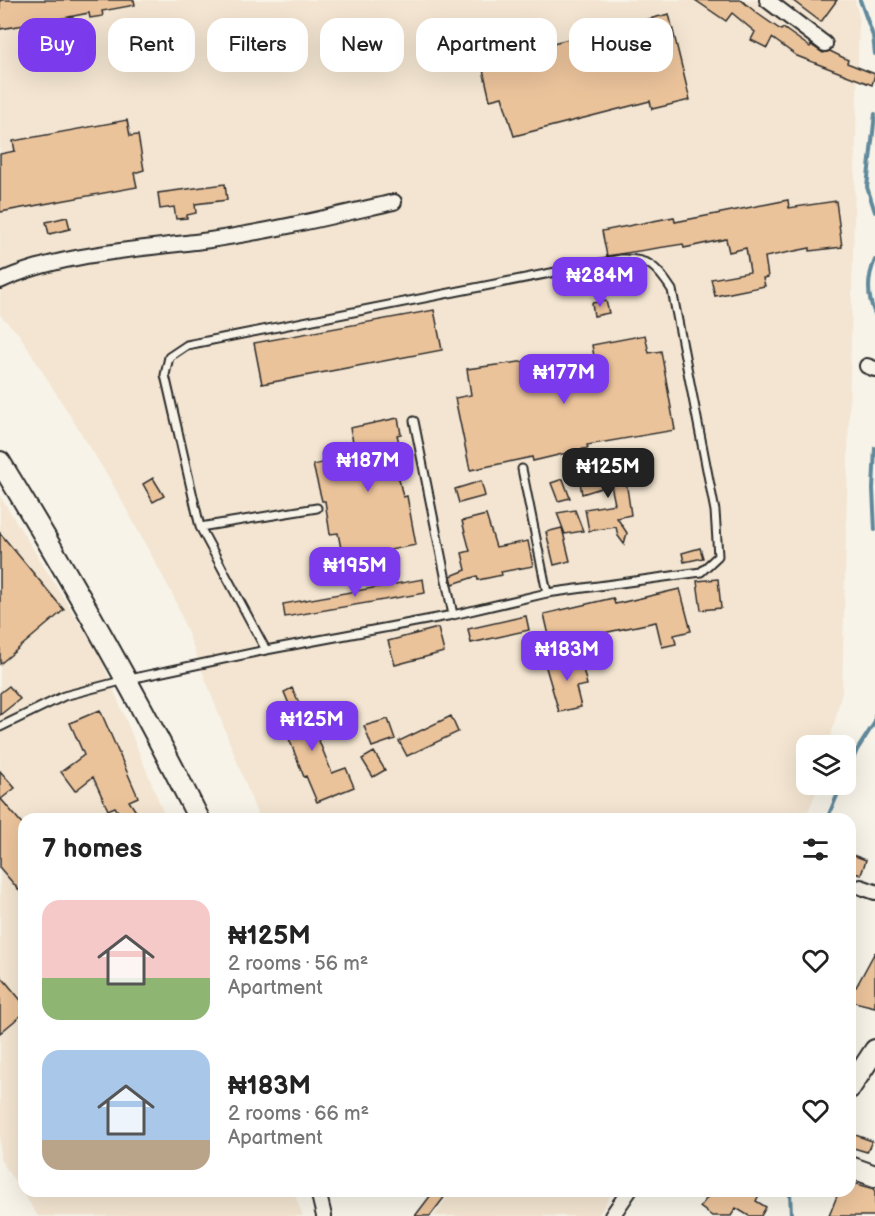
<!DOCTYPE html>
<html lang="en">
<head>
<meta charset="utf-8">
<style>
	body { margin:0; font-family:"Balsamiq Sans",sans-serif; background:#f6f6f6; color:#222; height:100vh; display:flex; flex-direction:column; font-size:22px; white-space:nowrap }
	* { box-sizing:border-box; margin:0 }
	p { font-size:20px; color:#767676 }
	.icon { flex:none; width:33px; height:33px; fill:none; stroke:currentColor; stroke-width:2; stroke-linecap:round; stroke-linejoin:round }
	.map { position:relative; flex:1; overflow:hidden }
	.side { position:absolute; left:18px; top:813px; width:838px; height:384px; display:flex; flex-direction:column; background:#fff; border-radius:18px; box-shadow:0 6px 24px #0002 }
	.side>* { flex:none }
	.banner { position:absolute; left:18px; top:18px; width:840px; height:54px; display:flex; gap:12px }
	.tools { position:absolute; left:796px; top:735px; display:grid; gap:12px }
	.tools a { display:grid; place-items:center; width:60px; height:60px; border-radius:12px; background:#fff; box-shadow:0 6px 24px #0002; font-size:30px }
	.price { position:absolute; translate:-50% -51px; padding:0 14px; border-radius:12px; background:#7c3aed; color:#fff; font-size:20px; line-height:39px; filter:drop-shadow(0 2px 3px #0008) }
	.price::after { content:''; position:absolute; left:50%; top:36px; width:18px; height:14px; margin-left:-9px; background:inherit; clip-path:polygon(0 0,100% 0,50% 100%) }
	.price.selected { background:#222; color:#fff }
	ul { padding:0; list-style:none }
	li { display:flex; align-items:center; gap:18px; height:150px; padding:0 24px }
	li span { display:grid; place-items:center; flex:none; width:168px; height:120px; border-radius:18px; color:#555 }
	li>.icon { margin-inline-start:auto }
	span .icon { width:72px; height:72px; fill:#fffc; stroke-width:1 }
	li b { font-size:26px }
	h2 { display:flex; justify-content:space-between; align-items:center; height:72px; padding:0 24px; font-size:26px }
	.chip { padding:0 21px; border-radius:18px; background:#fff; box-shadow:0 6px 24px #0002; font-size:21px; line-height:54px }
	.chip.selected { background:#7c3aed; color:#fff }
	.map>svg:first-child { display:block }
</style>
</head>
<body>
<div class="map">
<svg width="875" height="1216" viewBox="0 0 875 1216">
	<rect width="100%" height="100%" fill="#f7f3e8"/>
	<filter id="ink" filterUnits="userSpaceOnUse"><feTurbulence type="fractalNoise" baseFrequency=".0167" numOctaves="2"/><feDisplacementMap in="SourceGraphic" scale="12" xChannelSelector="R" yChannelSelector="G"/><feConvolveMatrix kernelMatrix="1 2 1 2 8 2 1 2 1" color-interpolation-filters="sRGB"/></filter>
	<g filter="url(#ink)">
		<path fill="#f3e5d1" d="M0,0H855L859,17L842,691L829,745L807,746V784L819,785L805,819H259L174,597L111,481L19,334L0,315Z
			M0,496L100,656L166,819H24V1191H293L303,1216H38L0,1159Z
			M452,1191H613L598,1216H434Z"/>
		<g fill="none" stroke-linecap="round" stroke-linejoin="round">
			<path stroke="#60899b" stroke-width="4" d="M860,0L873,36L875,54
				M875,114L867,187L875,212
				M875,260C867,278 867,296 875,314
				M875,448L873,489L875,530
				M846,775L857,750L875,722V715
				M827,819L842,784
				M790,1191L791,1216"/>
		</g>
		<path fill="#ebc39b" stroke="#2b2b2b" stroke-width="1.5" d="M0,0H134L135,5L102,11L103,16L90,18L89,13L53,20L54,25L43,28L42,22L0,29Z
			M695,0H741L758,14L781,30L783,28L810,47L811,45L823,53L830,51L848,60L847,63L875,74L872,85L797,56L772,38L767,48L751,40L755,32L732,13L726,21Z
			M792,0H837L821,22Z
			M669,14L690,100L652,109L650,101L514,136L502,97L490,100L481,61Z
			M127,120L130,136L138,135L144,170L134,173L137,187L0,212V154L15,151L13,141Z
			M225,184L227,200L195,204L196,213L187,215V218L176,219L174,207L160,209L158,193Z
			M788,200L789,208L836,201L842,247L810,251V248L765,257L768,277L763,278L765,286L715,296L711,279L750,272L746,248L729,252L726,239L684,248L683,244L607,256L602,231L674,217L675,222Z
			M67,217L70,229L49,234L46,222Z
			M606,301L609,313L594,316L592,303Z
			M434,310L442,350L262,384L254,343Z
			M645,335L649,353L661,351L675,430L587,445L588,448L533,461L532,457L470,470L455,398L471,395L467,369L548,358L552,381L575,375L573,368L595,362L592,345Z
			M398,418L401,434L397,435L407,472L398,475L403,497L407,496L416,545L343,559L338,533L330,534L325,501H322L313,465L356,455L350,428Z
			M623,460L631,515L617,518L627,533L624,544L618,536L616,527L589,531L585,509L615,504L611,485L582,494L578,470L587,469L590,480L609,478L606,463Z
			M153,478L164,496L153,502L143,484Z
			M563,479L570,498L558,501L551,483Z
			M481,481L485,496L459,503L455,489Z
			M575,510L583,531L565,534L557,513Z
			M486,515L496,547L528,541L533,566L501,572L502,575L478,580L477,576L453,584L451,576L466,570L462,553L470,551L462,521Z
			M562,528L570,561L554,565L546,532Z
			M0,533L64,610L0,664Z
			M700,548L703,558L684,562L682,553Z
			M423,579L425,593L285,617L283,604Z
			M718,579L721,608L701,610L697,581Z
			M680,589L691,631L674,635L676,644L662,647L656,622L551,644L544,614L613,598L615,604Z
			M526,616L529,630L471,643L468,629Z
			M438,628L444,652L395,665L388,641Z
			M580,656L587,685L576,687L581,707L559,712L545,664Z
			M9,686L20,699L0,715V693Z
			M292,688L300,705L304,704L332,773L346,768L354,787L317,802L306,776L304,777L279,713L291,709L284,692Z
			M100,710L138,797L129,801L141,819H123L115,807L108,810L93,777L75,791L61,772L84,755L70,723Z
			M451,716L458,732L407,756L399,741Z
			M388,719L395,739L372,747L364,726Z
			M374,752L385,770L373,777L362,759Z
			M0,771L15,788L1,799L24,826V896L0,868Z
			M850,854L866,860L861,875L850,871Z
			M875,952V1007L850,1001V985L856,987Z
			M0,975L24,1004V1013L0,1033Z
			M850,1133L872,1141L867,1152L850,1147Z
			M850,1182L875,1189V1216H829L839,1191H850Z
			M434,1191H449L430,1216H415Z
			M712,1191H761L756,1201L766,1207L761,1216H749L736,1208L731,1216H712L700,1207Z"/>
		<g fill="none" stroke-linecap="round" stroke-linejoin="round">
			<defs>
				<path id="lane" d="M414,421L453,615
					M522,469L547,593
					M200,527L317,508
					M0,727L64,696L125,680L266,650L453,615L547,593L701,572L718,556L715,511L672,290C657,267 649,258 621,259L187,345L169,357L165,375L200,527L266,650"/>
				<path id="street" d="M767,0L825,44
					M0,281C59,253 145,249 210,240C272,231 333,216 394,202
					M867,366L875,369
					M861,887L875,892
					M318,1191L324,1216
					M612,1216L629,1191"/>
				<path id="secondary" d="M0,462C71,578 138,697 199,819
					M850,1088L875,1050
					M850,1167L875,1176"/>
			</defs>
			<use href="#lane" stroke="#2b2b2b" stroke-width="11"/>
			<use href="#street" stroke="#2b2b2b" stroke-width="18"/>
			<use href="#secondary" stroke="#2b2b2b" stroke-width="24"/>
			<use href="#lane" stroke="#f7f3e8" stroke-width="7"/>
			<use href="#street" stroke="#f7f3e8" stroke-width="14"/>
			<use href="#secondary" stroke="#f7f3e8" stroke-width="20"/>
		</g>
	</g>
</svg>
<div class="tools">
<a><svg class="icon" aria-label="layers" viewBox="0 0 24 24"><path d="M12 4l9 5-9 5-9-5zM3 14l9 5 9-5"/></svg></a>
</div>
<b class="price" style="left:600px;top:308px">₦284M</b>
<b class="price" style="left:564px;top:405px">₦177M</b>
<b class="price" style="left:368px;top:493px">₦187M</b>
<b class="price selected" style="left:608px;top:499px">₦125M</b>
<b class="price" style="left:355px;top:598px">₦195M</b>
<b class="price" style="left:567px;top:682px">₦183M</b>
<b class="price" style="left:312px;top:752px">₦125M</b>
<div class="banner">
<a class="chip selected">Buy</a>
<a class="chip">Rent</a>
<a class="chip">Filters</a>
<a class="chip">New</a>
<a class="chip">Apartment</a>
<a class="chip">House</a>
</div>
<section class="side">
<h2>7 homes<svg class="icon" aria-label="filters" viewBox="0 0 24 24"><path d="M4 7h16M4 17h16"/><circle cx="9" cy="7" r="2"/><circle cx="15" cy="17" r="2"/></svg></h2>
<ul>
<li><span style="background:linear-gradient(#f6c9c9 65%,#8fb573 0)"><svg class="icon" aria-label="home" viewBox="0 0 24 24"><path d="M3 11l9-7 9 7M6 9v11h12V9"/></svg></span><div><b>₦125M</b><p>2 rooms · 56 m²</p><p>Apartment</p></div><svg class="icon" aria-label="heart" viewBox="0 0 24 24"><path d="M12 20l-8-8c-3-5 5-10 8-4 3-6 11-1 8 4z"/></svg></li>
<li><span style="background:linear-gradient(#a9c7e8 75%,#b9a48a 0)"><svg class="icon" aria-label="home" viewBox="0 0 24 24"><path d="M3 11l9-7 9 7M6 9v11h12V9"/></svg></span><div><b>₦183M</b><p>2 rooms · 66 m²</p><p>Apartment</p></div><svg class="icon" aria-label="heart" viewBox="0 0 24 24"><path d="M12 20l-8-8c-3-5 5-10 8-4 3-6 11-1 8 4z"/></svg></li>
</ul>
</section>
</div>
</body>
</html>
